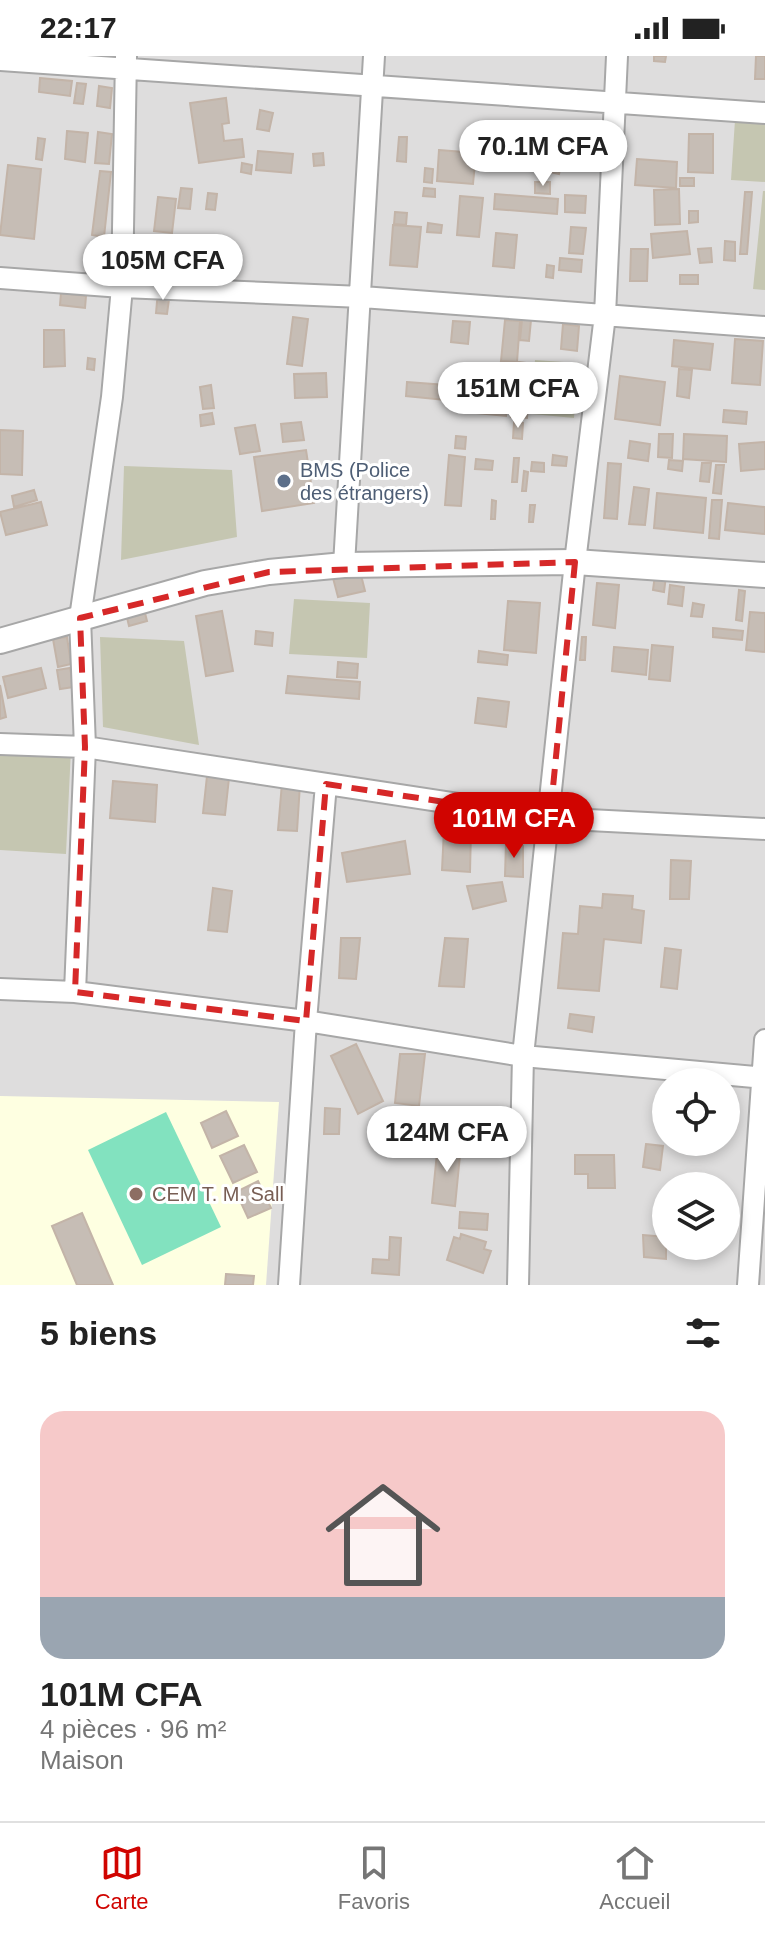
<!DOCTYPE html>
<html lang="fr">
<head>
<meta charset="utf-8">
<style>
	body { margin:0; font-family:Arial,sans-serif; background:#f6f6f6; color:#222; height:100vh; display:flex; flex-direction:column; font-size:30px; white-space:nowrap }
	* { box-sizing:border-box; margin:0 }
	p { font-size:26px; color:#767676 }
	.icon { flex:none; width:44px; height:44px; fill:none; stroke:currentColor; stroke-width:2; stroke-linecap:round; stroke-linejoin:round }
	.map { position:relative; height:1229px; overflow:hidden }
	.panel { display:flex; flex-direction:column; background:#fff; flex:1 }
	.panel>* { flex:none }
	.buttons { position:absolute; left:652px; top:1012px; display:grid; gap:16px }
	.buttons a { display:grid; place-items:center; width:88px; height:88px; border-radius:50%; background:#fff; box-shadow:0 4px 12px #0003; font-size:40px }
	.price { position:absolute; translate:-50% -68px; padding:0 18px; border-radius:28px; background:#fff; color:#222; font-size:26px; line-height:52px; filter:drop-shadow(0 2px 4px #0008) }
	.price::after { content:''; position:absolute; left:50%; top:48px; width:24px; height:18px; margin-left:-12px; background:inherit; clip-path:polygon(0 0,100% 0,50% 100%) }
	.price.selected { background:#d00400; color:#fff }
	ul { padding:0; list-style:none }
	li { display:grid; align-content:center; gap:16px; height:424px; padding:0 40px }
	li span { display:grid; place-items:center; height:248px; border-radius:24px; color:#555 }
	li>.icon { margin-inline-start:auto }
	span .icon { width:144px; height:144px; fill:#fffc; stroke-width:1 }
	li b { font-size:34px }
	h2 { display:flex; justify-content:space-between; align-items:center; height:96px; padding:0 40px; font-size:34px }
	.status { display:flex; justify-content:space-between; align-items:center; height:56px; padding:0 40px; background:#fff; direction:ltr }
	.status svg { height:22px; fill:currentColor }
	.tab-bar { display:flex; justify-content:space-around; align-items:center; height:112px; border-top:2px solid #e0e0e0; background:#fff; font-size:22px; color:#767676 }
	.tab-bar a { display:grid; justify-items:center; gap:4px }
	.tab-bar .selected { color:#d00400 }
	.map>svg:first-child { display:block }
</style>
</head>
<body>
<div class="status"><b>22:17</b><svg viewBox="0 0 49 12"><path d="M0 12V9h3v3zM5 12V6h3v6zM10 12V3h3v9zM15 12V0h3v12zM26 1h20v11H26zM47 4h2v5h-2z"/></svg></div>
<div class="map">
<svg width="765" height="1229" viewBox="0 0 765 1229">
	<rect width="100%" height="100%" fill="#f1ede6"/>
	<path fill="#dedddd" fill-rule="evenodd" d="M0,0H765V1229H0ZM666,1026H726V1086H666ZM666,1130H726V1190H666Z"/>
	<path fill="#feffe1" d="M0,1040L279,1046L266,1229H0Z"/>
	<path fill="#c5c6b1" d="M735,64L765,67V126L731,124Z
		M763,135H765V234L753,233Z
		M535,304L578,307L574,362L532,358Z
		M124,410L232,414L237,481L121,504Z
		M294,543L370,547L367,602L289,598Z
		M100,581L184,585L199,689L103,671Z
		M0,689L71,693L66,798L0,794Z"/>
	<path fill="#82e2bf" d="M166,1056L221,1171L142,1209L88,1094Z"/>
	<path fill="#c6bdb5" stroke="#c3b4a8" stroke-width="2" d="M654,0H666L665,6L654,5Z
		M756,0H765V23H755Z
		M40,22L72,25L70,40L39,36Z
		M77,27L86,28L83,48L74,47Z
		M99,30L112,32L110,52L97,50Z
		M226,42L229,67L222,68L224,85L242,83L244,101L199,107L190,47Z
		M260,54L273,57L269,75L257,73Z
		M572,66H592V77H572Z
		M67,75L88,77L85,106L65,103Z
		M98,76L112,78L109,108L95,107Z
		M689,78H713V117L688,116Z
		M572,80H585V94L571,93Z
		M399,81H407L406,106L397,105Z
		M38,82L45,83L42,104L36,103Z
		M532,92L563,99L559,118L527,111Z
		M439,94L476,97L473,128L437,125Z
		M258,95L293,98L291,117L256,114Z
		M323,97L324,109L314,110L313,98Z
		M637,103L677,106L676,132L635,129Z
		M242,107L252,109L251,118L241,116Z
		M8,109L41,113L34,183L0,179Z
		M425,112L433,113L432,127L424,126Z
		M100,115L111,116L104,181L92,179Z
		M680,122H694V130H680Z
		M535,126H550V138L535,137Z
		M181,132L192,133L190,153L178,152Z
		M424,132L435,133V141L423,140Z
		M679,133L680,168L655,169L654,134Z
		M745,136H752L747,198H740Z
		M208,137L217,138L215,154L206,153Z
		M495,138L558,143L557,158L494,153Z
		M565,139L586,140L585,157L565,156Z
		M460,140L483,142L479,181L457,179Z
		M158,141L176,143L172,177L154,175Z
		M689,155H698V166L689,167Z
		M395,156L407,157L406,169L394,168Z
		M428,167L442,169L441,177L427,176Z
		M393,169L421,171L417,211L390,209Z
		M571,171L586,172L583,198L569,197Z
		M687,175L690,198L653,202L651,178Z
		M496,177L517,179L514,212L493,210Z
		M725,185L735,186V205L724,204Z
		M711,192L712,206L700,207L698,193Z
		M631,193H648L647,225H630Z
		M560,202L582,204L581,216L559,214Z
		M547,209L554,210L553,222L546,221Z
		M680,219H698V228H680Z
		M158,235L170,236L167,258L156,257Z
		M61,237L86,240L85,252L60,249Z
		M293,261L308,263L302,310L287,308Z
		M505,264L520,265L517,306L501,305Z
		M522,264H531L529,285L520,284Z
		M453,265L470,266L468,288L451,286Z
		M563,268L579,270L577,295L561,293Z
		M44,274H64L65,310L44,311Z
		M735,283L763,285L760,329L732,327Z
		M674,284L713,288L710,314L672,310Z
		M88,302L95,303L94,314L87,313Z
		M519,306L527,307L526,318L518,317Z
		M679,313L692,314L689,342L677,340Z
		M326,317L327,341L295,342L294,318Z
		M480,318L509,321L506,360L477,357Z
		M620,320L665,326L660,369L615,363Z
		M407,326L446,329L445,344L406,340Z
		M211,329L214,352L203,353L200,331Z
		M512,336L529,337L528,341L512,340Z
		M513,345L528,346L527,362L511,361Z
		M724,354L747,356L746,368L723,366Z
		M212,357L214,368L201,370L200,359Z
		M301,366L304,384L283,386L281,368Z
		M514,366L523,367L522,383L513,382Z
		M255,369L260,395L240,398L235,372Z
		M0,374L23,375L22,419L0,418Z
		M659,378H673L672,402L658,401Z
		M684,378L727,380L726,406L683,403Z
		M456,380L466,381L465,393L455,392Z
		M630,385L650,388L648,405L628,402Z
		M765,386V413L741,415L739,388Z
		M306,394L314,447L262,455L254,401Z
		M449,399L465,401L461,450L445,449Z
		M553,399L567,401L566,410L552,409Z
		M514,402H519L517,426H512Z
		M476,403L493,405L492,414L475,413Z
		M669,404L683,405L682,415L668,413Z
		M532,406L544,407V416L531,415Z
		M608,407L621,408L617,463L604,462Z
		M702,407H711L709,426L700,425Z
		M716,409H724L721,438L713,437Z
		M524,415L528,416L526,435H522Z
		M634,431L649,433L645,469L629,468Z
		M34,434L37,444L14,451L12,440Z
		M657,437L706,442L703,477L654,472Z
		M492,444L496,445L495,463H491Z
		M712,444H722L719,483L709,482Z
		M41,446L47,469L6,479L0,456Z
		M728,447L765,451V478L725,474Z
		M530,449H535L533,466H529Z
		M360,515L365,535L338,541L333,522Z
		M655,519L666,520L664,536L653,534Z
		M597,527L619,529L615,572L593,569Z
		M670,529L684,531L682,550L668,548Z
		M739,534L745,535L742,565L736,564Z
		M508,545L540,547L536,597L504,594Z
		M693,547L704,549L702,561L691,560Z
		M143,549L147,565L129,570L125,553Z
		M222,555L233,615L206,620L196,560Z
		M750,556L765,557V596L746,594Z
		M713,572L743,575L742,584L713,581Z
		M256,575L273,577L272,590L255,588Z
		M67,581L71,608L58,611L53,583Z
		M582,581H586L585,604H580Z
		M652,589L673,591L670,625L649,623Z
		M614,591L648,594L646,619L612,615Z
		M479,595L508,599L507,609L478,606Z
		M338,606L358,608L357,622L337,621Z
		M41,612L46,632L8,642L3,621Z
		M70,612L74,631L60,633L57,614Z
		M288,620L360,626L359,643L286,637Z
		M0,629L6,661L0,663Z
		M478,642L509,646L506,671L475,667Z
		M207,720L229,722L225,759L203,757Z
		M113,725L157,729L155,766L110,762Z
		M282,727L300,728L297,775L278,774Z
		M444,773L471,774L470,816L442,814Z
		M405,785L410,818L347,826L342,797Z
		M506,786L523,790V821L505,820Z
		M671,804L691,805L689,843H670Z
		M502,826L506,845L473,853L467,830Z
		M213,832L232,835L227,876L208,874Z
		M603,838L633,840L632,853L644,855L641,887L604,883L599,935L558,932L563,877L578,878L580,850L602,852Z
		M341,882H360L356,923L339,922Z
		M445,882L468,883L464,931L439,930Z
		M665,892L681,894L677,933L661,931Z
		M570,958L594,961L592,976L568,972Z
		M356,988L383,1045L358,1058L331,1000Z
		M400,998H425L419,1050L395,1047Z
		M325,1052L340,1053L339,1078H324Z
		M226,1055L238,1080L212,1092L201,1067Z
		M438,1087L461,1089L455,1150L432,1147Z
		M646,1088L663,1090L660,1114L643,1111Z
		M244,1089L257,1116L233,1127L220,1100Z
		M575,1099H614L615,1132H588V1118H575Z
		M258,1125L271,1152L248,1162L236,1136Z
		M460,1156L488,1158L487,1174L459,1172Z
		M82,1157L113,1229H77L52,1170Z
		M461,1178L486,1186L484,1193L491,1195L483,1217L447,1204L454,1181L460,1183Z
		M643,1179L666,1181V1203L644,1201Z
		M390,1181L401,1182L399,1219L372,1217L373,1203L389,1204Z
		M226,1218L254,1220L253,1229H225Z"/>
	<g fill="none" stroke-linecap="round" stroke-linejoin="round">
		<defs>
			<path id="minor" d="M0,4L765,57
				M0,222L122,231L362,241L765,271
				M344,509L374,0
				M0,688L85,691L550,762L765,773
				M0,933L75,936L306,965L523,1000L765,1022
				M75,936L85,691L80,562L112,341L122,231L126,0
				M289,1229L306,965L326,728
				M518,1229L523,1000L575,506L605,259L617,0
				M748,1229L765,984"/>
			<path id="tertiary" d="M0,585L205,527L269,516L344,509L575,506L765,519"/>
		</defs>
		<use href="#minor" stroke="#a7a7a7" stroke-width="24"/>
		<use href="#tertiary" stroke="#a7a7a7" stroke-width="28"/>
		<use href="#minor" stroke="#fff" stroke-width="20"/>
		<use href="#tertiary" stroke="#fff" stroke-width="24"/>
	</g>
	<path fill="none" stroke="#d62828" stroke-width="6" stroke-dasharray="16 10" stroke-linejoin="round" d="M575,506L550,762L326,728L306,965L75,936L85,691L80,562L269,516Z"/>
	<circle fill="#5c6f8a" stroke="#fff" stroke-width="3" cx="284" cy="425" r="8"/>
	<circle fill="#8d6e63" stroke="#fff" stroke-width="3" cx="136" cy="1138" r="8"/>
	<g text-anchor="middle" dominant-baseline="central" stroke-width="6" stroke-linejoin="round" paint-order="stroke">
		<g font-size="20" fill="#4e5e75" stroke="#fff" text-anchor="start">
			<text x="300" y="414">BMS (Police<tspan x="300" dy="23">des étrangers)</tspan></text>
		</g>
		<g font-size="20" fill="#785e54" stroke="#fff" text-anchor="start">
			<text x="152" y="1138">CEM T. M. Sall</text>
		</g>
	</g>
</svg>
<div class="buttons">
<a><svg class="icon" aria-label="locate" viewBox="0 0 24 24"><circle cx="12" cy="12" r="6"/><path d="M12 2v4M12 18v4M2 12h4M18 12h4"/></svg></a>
<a><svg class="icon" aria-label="layers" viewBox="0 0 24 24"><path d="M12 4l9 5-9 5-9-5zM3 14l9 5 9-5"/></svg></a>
</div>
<b class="price" style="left:543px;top:132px">70.1M CFA</b>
<b class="price" style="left:163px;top:246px">105M CFA</b>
<b class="price" style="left:518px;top:374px">151M CFA</b>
<b class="price selected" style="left:514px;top:804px">101M CFA</b>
<b class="price" style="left:447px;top:1118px">124M CFA</b>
</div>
<section class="panel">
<h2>5 biens<svg class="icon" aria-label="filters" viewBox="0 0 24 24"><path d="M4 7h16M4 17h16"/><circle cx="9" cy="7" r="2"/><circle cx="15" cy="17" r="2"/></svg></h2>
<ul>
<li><span style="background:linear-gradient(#f6c9c9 75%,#9aa5b1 0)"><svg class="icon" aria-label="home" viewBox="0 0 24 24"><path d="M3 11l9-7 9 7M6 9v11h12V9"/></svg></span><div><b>101M CFA</b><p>4 pièces · 96 m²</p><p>Maison</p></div></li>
</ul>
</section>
<nav class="tab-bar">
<a class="selected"><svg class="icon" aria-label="map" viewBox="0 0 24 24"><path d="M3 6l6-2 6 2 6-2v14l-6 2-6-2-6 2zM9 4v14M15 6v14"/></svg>Carte</a>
<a><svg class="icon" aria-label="saved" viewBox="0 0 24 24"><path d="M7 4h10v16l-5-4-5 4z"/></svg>Favoris</a>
<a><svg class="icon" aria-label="home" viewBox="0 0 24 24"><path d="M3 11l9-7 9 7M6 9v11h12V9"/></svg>Accueil</a>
</nav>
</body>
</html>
